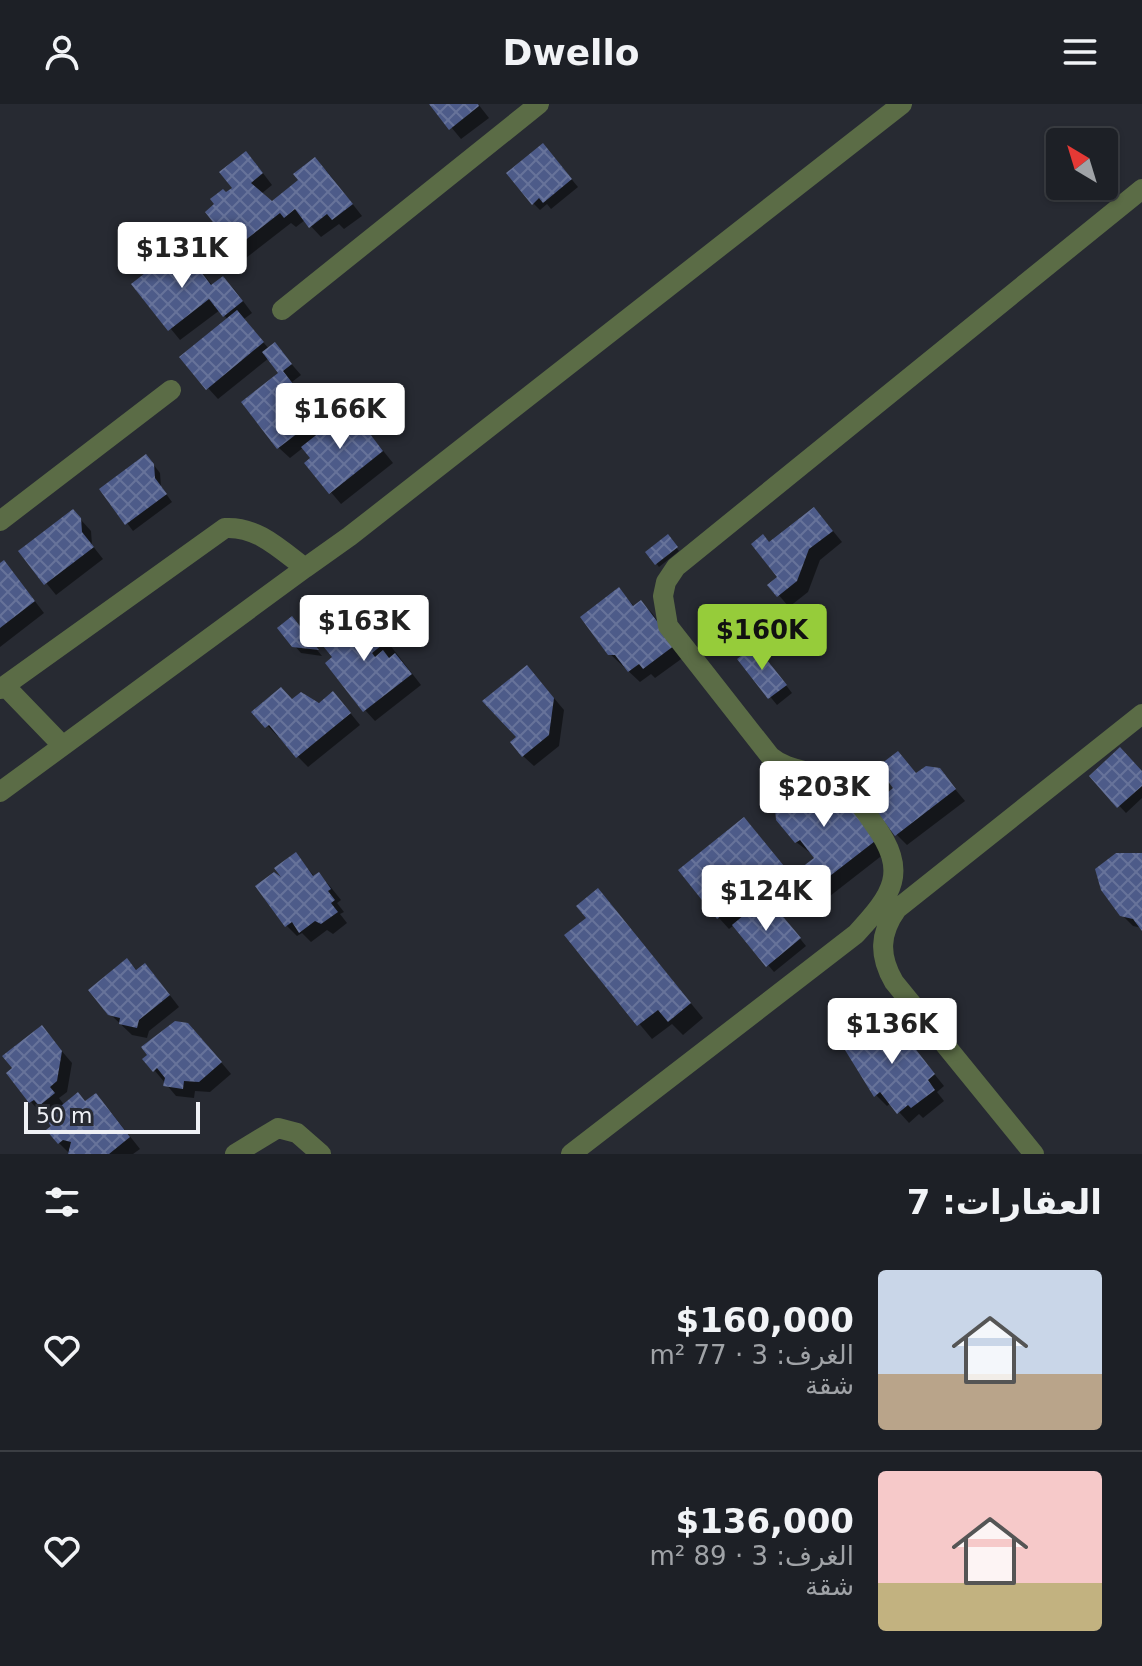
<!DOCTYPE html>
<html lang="ar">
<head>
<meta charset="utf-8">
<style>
	body { margin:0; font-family:"DejaVu Sans",Vazirmatn,sans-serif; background:#2a2d32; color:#f1f3f6; direction:rtl; height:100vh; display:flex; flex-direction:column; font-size:30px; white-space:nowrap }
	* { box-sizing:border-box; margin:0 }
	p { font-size:26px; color:#a0a3a7 }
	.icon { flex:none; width:44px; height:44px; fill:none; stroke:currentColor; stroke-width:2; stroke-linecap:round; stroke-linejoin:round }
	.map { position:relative; height:1050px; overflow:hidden; direction:ltr }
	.drawer { display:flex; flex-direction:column; background:#1d2026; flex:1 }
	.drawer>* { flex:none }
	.needle { width:52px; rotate:322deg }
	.buttons { position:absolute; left:1046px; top:24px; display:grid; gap:16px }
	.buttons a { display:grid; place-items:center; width:72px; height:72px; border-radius:8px; background:#1d2026; box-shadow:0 2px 6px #0004,0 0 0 2px #3b3e43; font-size:40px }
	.scale { position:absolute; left:24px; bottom:20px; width:176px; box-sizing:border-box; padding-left:8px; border:4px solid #eff1f6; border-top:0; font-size:22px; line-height:28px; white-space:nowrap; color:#eff1f6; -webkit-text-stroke:6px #272a32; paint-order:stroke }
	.price { position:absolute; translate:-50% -68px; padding:0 18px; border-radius:8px; background:#fff; color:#222; font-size:26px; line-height:52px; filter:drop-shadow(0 2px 4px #0008) }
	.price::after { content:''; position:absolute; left:50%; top:48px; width:24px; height:18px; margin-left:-12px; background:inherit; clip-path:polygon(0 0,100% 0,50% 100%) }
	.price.active { background:#96cc3a; color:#111 }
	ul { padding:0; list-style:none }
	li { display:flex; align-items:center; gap:24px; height:200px; padding:0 40px }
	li+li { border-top:2px solid #3b3e43 }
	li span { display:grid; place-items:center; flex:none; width:224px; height:160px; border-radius:8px; color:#555 }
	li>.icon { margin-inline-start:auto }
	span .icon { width:96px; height:96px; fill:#fffc; stroke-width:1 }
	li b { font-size:34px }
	h2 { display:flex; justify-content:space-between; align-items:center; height:96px; padding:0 40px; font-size:34px }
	header { display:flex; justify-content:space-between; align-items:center; height:104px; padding:0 40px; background:#1d2026; font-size:36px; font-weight:700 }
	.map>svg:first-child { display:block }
</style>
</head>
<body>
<header><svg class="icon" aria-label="menu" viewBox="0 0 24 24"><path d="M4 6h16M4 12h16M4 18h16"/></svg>Dwello<svg class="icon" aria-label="person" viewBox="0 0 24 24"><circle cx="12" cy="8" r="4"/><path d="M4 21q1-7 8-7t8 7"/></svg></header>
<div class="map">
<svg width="1142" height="1050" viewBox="0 0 1142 1050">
	<defs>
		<pattern id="building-cross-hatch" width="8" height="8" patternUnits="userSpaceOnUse" patternTransform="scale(2)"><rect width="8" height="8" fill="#4d5b89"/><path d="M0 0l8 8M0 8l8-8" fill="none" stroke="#67739a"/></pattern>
	</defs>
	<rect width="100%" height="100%" fill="#272a32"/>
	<path fill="#0007" d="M432,0H478L489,14L461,35Z
		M549,48L578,83L551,105L547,100L540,106L533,99Z
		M256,60L272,81L261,90L272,99L326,66L362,112L344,125L339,120L321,133L305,116L296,123L291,119L246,154L235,144L226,91Z
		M191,155L213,182L223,174L234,185L252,209L244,215L269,245L275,241L301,271L292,278L328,324L353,321L368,328L393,359L341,400L306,359L313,354L304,343L290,354L279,344L281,269L269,254L218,295L208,284L228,216L220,206L180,236L134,180Z
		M153,360L160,369L161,383L172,398L133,427L102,386Z
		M73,407L91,427L92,441L103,455L56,491L21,448Z
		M824,416L842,438L820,456L808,488L789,503L770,481L779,474L770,440Z
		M667,433L679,447L659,463L648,448Z
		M0,462L14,470L44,509L0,543Z
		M619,486L635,503L641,498L652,509L684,553L655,574L651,570L640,578L610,550Z
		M352,510L358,517L376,523L421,581L375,617L365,606L327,535L335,512Z
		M298,522L322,552L301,549L294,541Z
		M762,550L792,589L777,601L739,555Z
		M537,574L564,606L559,642L534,662L523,652L519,633Z
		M293,597L343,600L360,621L308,663L254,608Z
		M939,666L965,697L907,741L897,731L880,682L889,690L917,671Z
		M1142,669V694L1126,709L1091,672Z
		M837,701L889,746L830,792L805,763L817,754L796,738Z
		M744,715L793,774L757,803L781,811L806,842L774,868L734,821L729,825L719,814L680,766Z
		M296,751L315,773L319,770L329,781L341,796L337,799L344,808L340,810L347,819L333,830L327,826L311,838L302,829L297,832L287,822L288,779Z
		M1142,751V824L1133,822L1122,811Z
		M598,787L703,914L683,931L672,920L652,935L566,832L588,814Z
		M127,857L138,867L155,872L179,903L149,927L147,934L132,931L110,910Z
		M889,914L944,982L937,988L944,997L923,1014L919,1010L909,1019L891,999L887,1002L876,991Z
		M42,924L72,959L67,988L59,994L65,1002L86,999L106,1002L140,1045L133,1050H70L59,1039L52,1012L46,1006L41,1009L31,998L14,964Z
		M199,932L231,970L210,988L195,987L194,994L176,992L145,955Z"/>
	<path fill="url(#building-cross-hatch)" d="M429,0H478L479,2L449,26Z
		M543,39L572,75L543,99L539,94L532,101L506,69Z
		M246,47L263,69L251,79L272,97L298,76L293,70L315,53L353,100L332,116L327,110L309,124L295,105L284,114L280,109L234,145L205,108L214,100L210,95L223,85L226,88L232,84L219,68Z
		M181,141L211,181L223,172L243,197L223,213L209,195L168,227L131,180Z
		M237,206L264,238L206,286L179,253Z
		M275,238L292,260L283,267L319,313L277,345L241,298L278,269L262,248Z
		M340,304L352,319L358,314L383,347L329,390L304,359L310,354L301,343L334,317L330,312Z
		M146,350L154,360L155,374L167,390L125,421L99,385Z
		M814,403L833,427L809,445L797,477L777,493L767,481L777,473L751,440L763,430L769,438Z
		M73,405L81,414L82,428L94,443L44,481L18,447Z
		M668,430L678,443L655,461L645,448Z
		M4,456L35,497L0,524V459Z
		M619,483L633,502L641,496L675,541L643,565L639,560L628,568L615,551H608L580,513Z
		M326,500L334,510L346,501L356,514L326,536L302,505Z
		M365,509L387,537L372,549L375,553L383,546L389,554L395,549L412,570L363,608L325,559L332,553L323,542Z
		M292,512L319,546L292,543L277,524Z
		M755,541L787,581L768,595L737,555Z
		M527,561L554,594L549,631L522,653L510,638L516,633L482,597Z
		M281,583L292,595L301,588L319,599L333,587L351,609L296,654L269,621L265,624L251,608Z
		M1120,643L1142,667V682L1117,704L1089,672Z
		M898,647L916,669L926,662L940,664L956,685L895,732L864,691L880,679L887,689L893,684L877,663Z
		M815,673L836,699L846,692L879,734L817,782L802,763L814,754L800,736L795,739L776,716L775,704Z
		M744,713L784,762L717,815L678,766Z
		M296,748L313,772L319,768L331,785L328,787L335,796L331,799L338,808L321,820L315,817L299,829L292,818L285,823L255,782L274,768L281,773L274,764Z
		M1116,749H1142V827L1133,815L1120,812L1101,786L1095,765Z
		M598,784L691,899L668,918L658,906L637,922L564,831L586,814L576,802Z
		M756,801L774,802L801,834L766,863L732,821Z
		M127,854L136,866L145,859L170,891L139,916L137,924L119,920L120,914L108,911L88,886Z
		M889,911L935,970L928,976L935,986L911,1004L908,1001L897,1010L880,988L874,993L845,946Z
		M175,917L188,919L222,958L199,978L184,977L183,985L163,982L165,974L157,964L153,968L142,955L147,951L141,943Z
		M42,921L62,947L57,977L50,983L55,989L39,1002L34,996L29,999L6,969L12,964L2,952Z
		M78,988L85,997L96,989L130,1033L109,1050H68L71,1038L63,1036L58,1040L46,1026L51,1022L45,1015Z"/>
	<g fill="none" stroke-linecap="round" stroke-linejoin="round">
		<path stroke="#5b6c46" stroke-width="20" d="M282,206L539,0
			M0,417L171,286
			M5,582L61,640
			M0,585L225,424C257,422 280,445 305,464L350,432L902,0
			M0,688L305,464
			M235,1050L278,1024L297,1029L321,1050
			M571,1050L856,830C893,790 909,768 874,720C864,706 852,688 837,679C815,665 790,669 770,652L668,522L663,492L666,478L676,463L1142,85
			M1034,1050L894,878C879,852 879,830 897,805L1142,610"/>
	</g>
</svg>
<div class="buttons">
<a><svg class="needle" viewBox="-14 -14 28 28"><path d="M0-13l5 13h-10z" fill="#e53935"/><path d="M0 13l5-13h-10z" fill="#a0a3a7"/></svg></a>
</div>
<div class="scale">50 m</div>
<b class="price" style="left:182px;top:186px">$131K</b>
<b class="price" style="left:340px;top:347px">$166K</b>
<b class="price" style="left:364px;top:559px">$163K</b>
<b class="price active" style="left:762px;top:568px">$160K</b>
<b class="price" style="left:824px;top:725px">$203K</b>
<b class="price" style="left:766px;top:829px">$124K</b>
<b class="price" style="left:892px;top:962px">$136K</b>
</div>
<section class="drawer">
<h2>العقارات: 7<svg class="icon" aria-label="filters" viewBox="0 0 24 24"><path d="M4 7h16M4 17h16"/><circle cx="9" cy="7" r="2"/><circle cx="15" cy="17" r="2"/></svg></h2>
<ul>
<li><span style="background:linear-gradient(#c9d6e8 65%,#b9a48a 0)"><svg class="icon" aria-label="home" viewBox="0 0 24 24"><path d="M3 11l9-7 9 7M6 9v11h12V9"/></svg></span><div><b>$160,000</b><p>الغرف: 3 · 77 m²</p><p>شقة</p></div><svg class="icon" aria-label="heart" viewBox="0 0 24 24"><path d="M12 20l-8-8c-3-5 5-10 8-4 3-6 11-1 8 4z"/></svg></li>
<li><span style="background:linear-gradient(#f6c9c9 70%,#c2b280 0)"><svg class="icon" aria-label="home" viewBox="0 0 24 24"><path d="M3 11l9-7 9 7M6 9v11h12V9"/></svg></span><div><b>$136,000</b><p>الغرف: 3 · 89 m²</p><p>شقة</p></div><svg class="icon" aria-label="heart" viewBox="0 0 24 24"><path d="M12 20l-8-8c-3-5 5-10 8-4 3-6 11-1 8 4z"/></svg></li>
</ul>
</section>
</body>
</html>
